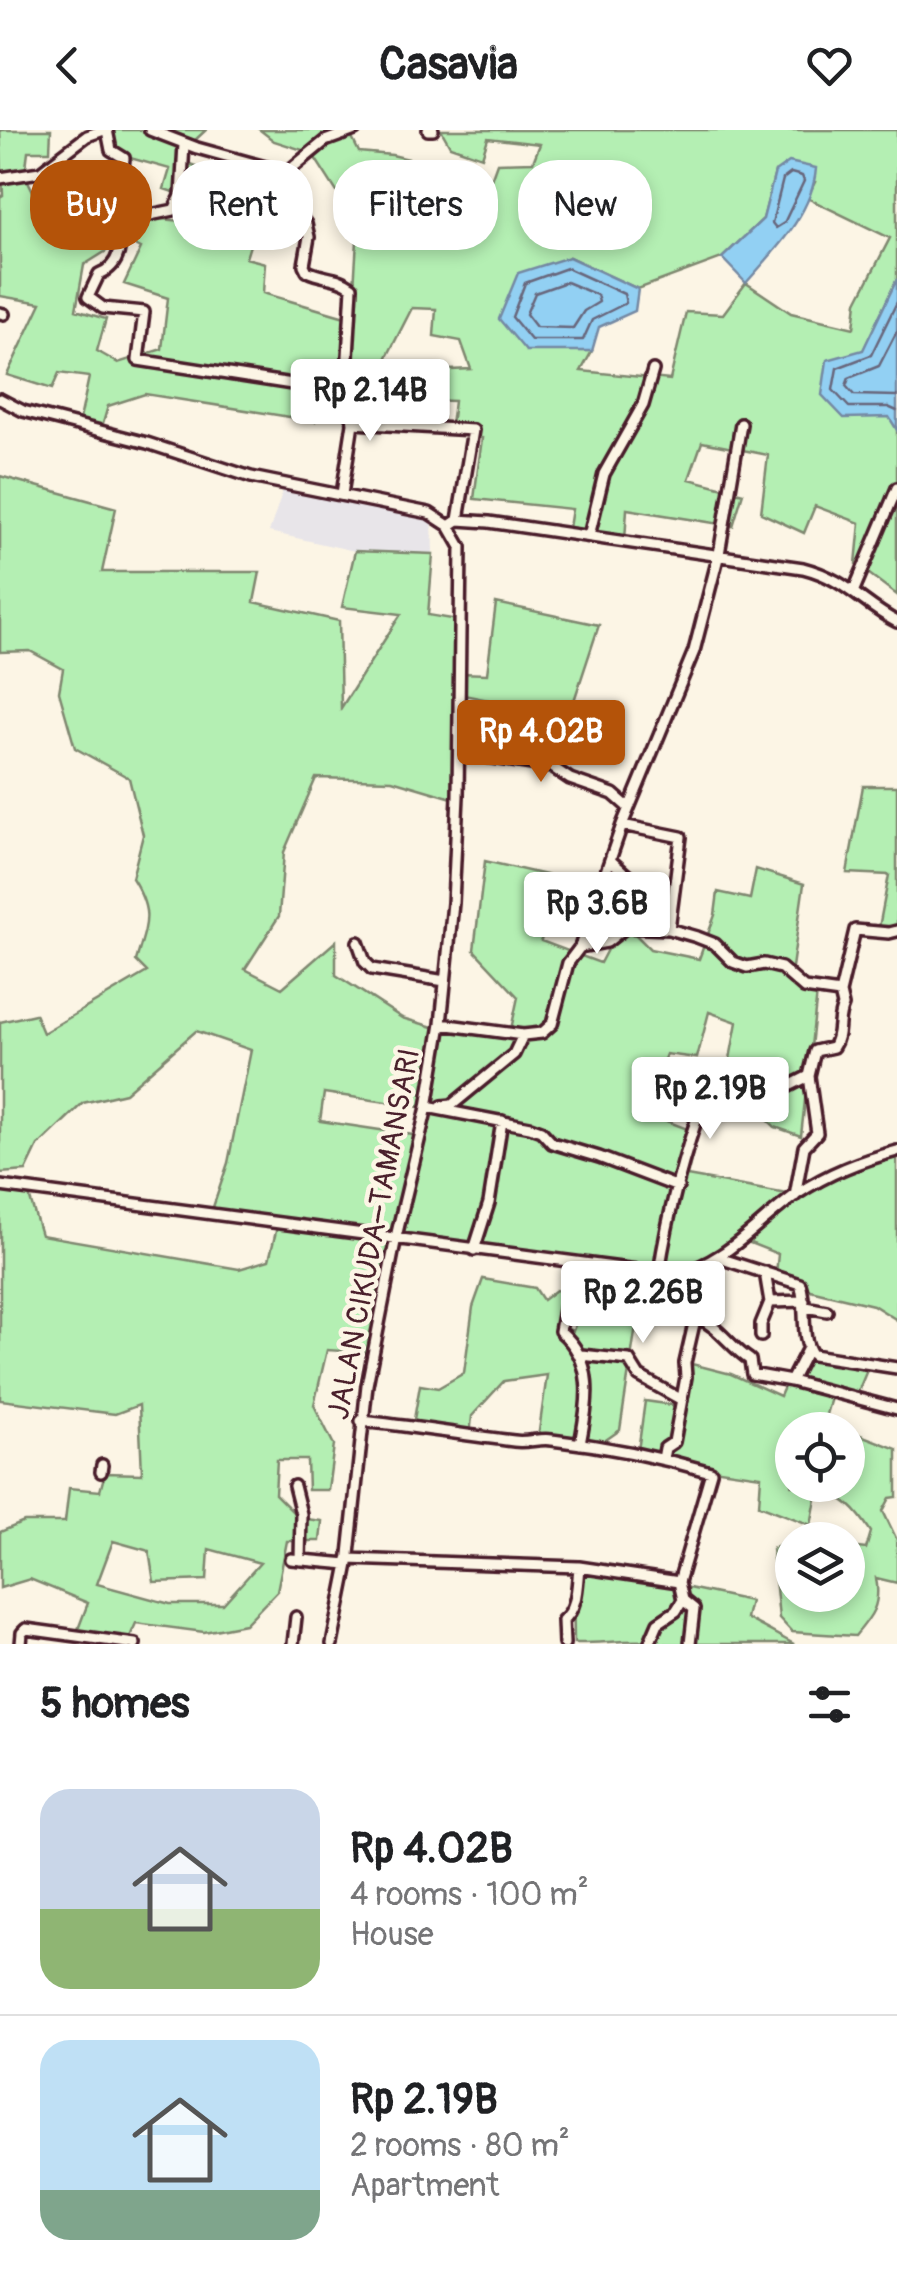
<!DOCTYPE html>
<html lang="en">
<head>
<meta charset="utf-8">
<style>
	body { margin:0; font-family:Pangolin,sans-serif; background:#f6f6f6; color:#202124; height:100vh; display:flex; flex-direction:column; font-size:38px; white-space:nowrap }
	* { box-sizing:border-box; margin:0 }
	p { font-size:32px; color:#757577 }
	.icon { flex:none; width:55px; height:55px; fill:none; stroke:currentColor; stroke-width:2; stroke-linecap:round; stroke-linejoin:round }
	.map { position:relative; height:1514px; overflow:hidden }
	.panel { display:flex; flex-direction:column; background:#fff; flex:1 }
	.panel>* { flex:none }
	.hud { position:absolute; left:30px; top:30px; width:838px; height:90px; display:flex; gap:20px }
	.tools { position:absolute; left:775px; top:1282px; display:grid; gap:20px }
	.tools a { display:grid; place-items:center; width:90px; height:90px; border-radius:50%; background:#fff; box-shadow:0 5px 15px #0003; font-size:50px }
	.price { position:absolute; translate:-50% -85px; padding:0 22px; border-radius:10px; background:#fff; color:#222; font-size:32px; line-height:65px; filter:drop-shadow(0 2px 5px #0008) }
	.price::after { content:''; position:absolute; left:50%; top:60px; width:30px; height:22px; margin-left:-15px; background:inherit; clip-path:polygon(0 0,100% 0,50% 100%) }
	.price.active { background:#b45309; color:#fff }
	ul { padding:0; list-style:none }
	li { display:flex; align-items:center; gap:30px; height:250px; padding:0 40px }
	li+li { border-top:2px solid #e0e0e0 }
	li span { display:grid; place-items:center; flex:none; width:280px; height:200px; border-radius:30px; color:#555 }
	li>.icon { margin-inline-start:auto }
	span .icon { width:120px; height:120px; fill:#fffc; stroke-width:1 }
	li b { font-size:42px }
	h2 { display:flex; justify-content:space-between; align-items:center; height:120px; padding:0 40px; font-size:42px }
	.chip { padding:0 35px; border-radius:40px; background:#fff; box-shadow:0 5px 15px #0003; font-size:35px; line-height:90px }
	.chip.active { background:#b45309; color:#fff }
	header { display:flex; justify-content:space-between; align-items:center; height:130px; padding:0 40px; background:#fff; font-size:45px; font-weight:700 }
	.map>svg:first-child { display:block }
</style>
</head>
<body>
<header><svg class="icon" aria-label="back" viewBox="0 0 24 24"><path d="M15 5l-7 7 7 7"/></svg>Casavia<svg class="icon" aria-label="heart" viewBox="0 0 24 24"><path d="M12 20l-8-8c-3-5 5-10 8-4 3-6 11-1 8 4z"/></svg></header>
<div class="map">
<svg width="897" height="1514" viewBox="0 0 897 1514">
	<rect width="100%" height="100%" fill="#fcf5e5"/>
	<filter id="ink" filterUnits="userSpaceOnUse"><feTurbulence type="fractalNoise" baseFrequency=".01" numOctaves="2"/><feDisplacementMap in="SourceGraphic" scale="20" xChannelSelector="R" yChannelSelector="G"/><feConvolveMatrix kernelMatrix="1 2 1 2 8 2 1 2 1" color-interpolation-filters="sRGB"/></filter>
	<g filter="url(#ink)">
		<path fill="#e8e5e9" d="M284,357L432,389L433,424L355,421L269,402Z"/>
		<path fill="#b4efb3" stroke="#7f876f" stroke-width="2.5" fill-rule="evenodd" d="M0,0H51L50,21H28L25,45L45,85L88,92L92,68L133,86L201,93L206,73L164,59L170,39L105,21L104,4L96,0H206L192,13L187,33L223,46L231,30L265,39L260,83L246,128L265,133L263,163L352,189L358,95L312,23L274,11L260,0H363L350,4L359,22L392,25L442,37L439,54L483,72L497,33L533,32L540,14L488,8L482,27L450,16L441,0H897V149L863,221L897,300V465L856,434L860,393L815,376L804,403L761,383L768,325L702,312L689,349L743,363L733,396L627,379L625,411L568,404L572,379L474,369L482,308L450,304L454,271L427,270L429,241L471,239L461,211L434,206L436,179L412,178L387,227L381,269L324,261L315,291L145,264L108,276L101,300L79,294L89,247L59,243L52,259L7,245L41,173L0,166V67L3,65ZM775,42L815,52L807,68L890,108L857,172L854,198L791,183L746,153L723,184L686,182L670,250L581,241L592,221L526,220L569,127L638,159L722,128L763,89ZM124,110L141,118L124,154L168,168L162,219L118,233L97,221L106,189L76,180L84,135Z
			M0,346L116,378L102,442H260L254,472L339,491L341,578L401,484L342,477L355,421L433,424L428,485L458,490L459,543L487,544L496,473L599,495L569,586L459,564V670L392,650L316,648L284,722L279,786L245,839L282,858L336,811V845L402,888L447,901L510,904L518,867L474,820L485,731L554,747L541,811L600,833L622,791L650,819L699,829L715,785L718,762L750,769L756,739L804,754L790,851L817,863L801,1006L775,997L726,950L737,892L709,882L697,928L666,924L648,974L661,989L698,1003L687,1046L798,1066L854,1032L897,1018V1190L873,1175L810,1160L776,1144L778,1124L745,1111L718,1133L674,1147L398,1108L374,1223L327,1220L314,1275L334,1315L328,1360H308L307,1330H277L275,1364L299,1388L322,1391L320,1411H287L277,1461L245,1494L204,1502L136,1493L129,1509L77,1502L88,1473L30,1449L0,1458V1402L24,1392H65L69,1358L100,1361L105,1343L142,1344L139,1275L115,1284L0,1270V1057L28,1062L41,1105L239,1139L269,1130L278,1093L211,1083L228,1033L251,920L196,901L125,963L83,973L38,1016L26,1041L0,1043V892L35,884L43,903L147,842L136,831C147,793 154,783 132,748L143,705L129,648L75,618L59,562L63,539L30,521L0,522ZM324,963L428,978L420,1006L320,991ZM113,1411L149,1421L154,1452L207,1450L209,1419L260,1433L223,1474H170L97,1454Z
			M863,656H897V805L878,803L889,745L847,743Z
			M483,1149L535,1158L543,1170L556,1160L568,1162L565,1198L573,1201L586,1163L600,1156L639,1176L620,1300L590,1321L537,1315L547,1245L504,1251L472,1286L470,1307L412,1301L420,1255L438,1258L464,1243L473,1177Z
			M803,1214L834,1231L870,1233L857,1264L834,1258L824,1291L897,1319V1367L890,1368L883,1381L897,1410V1453L876,1448C881,1475 872,1486 855,1506L792,1502L779,1488L772,1419L794,1408L808,1410H792V1465H848V1417L866,1419L871,1402C859,1383 842,1361 817,1364L811,1395L759,1375L761,1346L637,1328L645,1271L680,1276L688,1233L731,1244L780,1266ZM792,1300H848V1355H792Z
			M573,1442L661,1452L750,1471L746,1488L794,1514H666C638,1507 604,1514 574,1513Z"/>
		<path fill="#92d0f3" stroke="#7589a3" stroke-width="2.5" d="M789,32L816,38C813,83 774,121 746,153L722,128L763,89L775,42Z
			M569,127L638,159L635,181L599,197L592,221H526L499,189L518,143Z
			M897,149V300L889,287L844,288L822,265L827,230L863,220Z"/>
		<g fill="none" stroke-linecap="round" stroke-linejoin="round">
			<path stroke="#67667b" stroke-width="2.5" d="M791,43L802,46L804,51L784,93L776,98L772,93L783,49Z
				M567,138L624,164L626,173L592,190L583,210H531L512,187L525,153Z
				M566,152L597,165L599,172L584,181L573,198L536,197L526,184L535,163Z
				M897,172L871,225L837,238L833,260L849,277H888L897,281
				M897,201L879,236L849,248L846,256L854,265L897,266"/>
			<defs>
				<path id="minor" d="M107,0L111,20L124,28L122,49L139,57L127,79
					M150,0L197,18L280,41L291,39L325,11L355,0
					M428,0H433
					M184,14L181,66L174,80L145,86L122,79L119,84C120,108 125,134 99,144L88,167L103,178L144,182L138,230L350,263
					M49,37L54,49L53,66L100,73L119,84
					M291,39L295,78L306,94L309,107L304,135L307,141C323,149 338,146 352,157L347,244L353,293L342,364
					M0,48L40,42L87,6L104,0
					M0,183L4,184
					M0,269L23,281L147,313L251,347L429,383L449,396L461,417L458,666L453,773L441,894L427,977L396,1107L367,1255L348,1434L332,1514
					M353,293L473,300L458,390
					M449,396L458,390L489,392L803,438C846,449 861,473 897,492
					M589,406L604,344L643,275L653,240
					M854,460L897,358
					M459,623L552,637L570,649L613,664L629,678
					M622,695L681,707L669,799
					M610,730L629,747L642,767L672,774
					M358,812L365,832L372,839L445,851
					M580,817L607,812L626,797L669,799L697,807L715,814L733,832L747,837L764,834L781,838L804,858L840,863
					M441,894L523,905L542,903L552,894L568,833L580,817L622,695L694,521L719,424L741,294
					M442,976L452,975L514,924L523,905
					M427,977L530,997L541,1001L552,1013L599,1027L678,1057
					M0,1056L674,1145C725,1134 756,1093 797,1064C829,1043 860,1031 897,1021
					M795,1066L804,1017L817,1003L809,946L815,921L833,917C842,904 836,890 843,876L840,863L855,800L889,803L897,801
					M474,1120L489,1073L502,991
					M719,1128L800,1154C808,1176 799,1208 813,1225L897,1238
					M573,1132L560,1201C596,1232 588,1271 580,1314
					M659,1143C668,1082 685,1020 706,962L757,978L763,969L809,946
					M770,1172L804,1171
					M806,1177L827,1181
					M695,1186C719,1196 729,1216 750,1230L752,1244L791,1251L807,1220
					M761,1206V1194L770,1172L765,1142
					M581,1225L629,1230L639,1246L682,1270
					M791,1251L897,1279
					M361,1291C412,1296 462,1305 514,1311C527,1313 539,1308 552,1310C605,1316 659,1327 711,1342L679,1452L683,1470L694,1479L690,1514
					M663,1329L665,1318L674,1312L686,1247L685,1233L706,1141L704,1136
					M101,1342L102,1335
					M294,1356L301,1384L300,1430
					M291,1429L348,1434
					M348,1429L579,1437L679,1452
					M21,1514L22,1503L26,1499L135,1514
					M293,1514L296,1487
					M564,1514L563,1490C578,1479 577,1455 579,1437
					M649,1514L658,1493L676,1481L683,1470"/>
			</defs>
			<use href="#minor" stroke="#4a1f2b" stroke-width="16"/>
			<use href="#minor" stroke="#fcf5e5" stroke-width="9"/>
		</g>
	</g>
	<g text-anchor="middle" dominant-baseline="central" stroke-width="9" stroke-linejoin="round" paint-order="stroke">
		<g font-size="30" fill="#4a1f2b" stroke="#fcf5e5">
			<text transform="translate(374 1104) rotate(-79)">JALAN CIKUDA–TAMANSARI</text>
		</g>
	</g>
</svg>
<div class="tools">
<a><svg class="icon" aria-label="locate" viewBox="0 0 24 24"><circle cx="12" cy="12" r="6"/><path d="M12 2v4M12 18v4M2 12h4M18 12h4"/></svg></a>
<a><svg class="icon" aria-label="layers" viewBox="0 0 24 24"><path d="M12 4l9 5-9 5-9-5zM3 14l9 5 9-5"/></svg></a>
</div>
<b class="price" style="left:370px;top:314px">Rp 2.14B</b>
<b class="price active" style="left:541px;top:655px">Rp 4.02B</b>
<b class="price" style="left:597px;top:827px">Rp 3.6B</b>
<b class="price" style="left:710px;top:1012px">Rp 2.19B</b>
<b class="price" style="left:643px;top:1216px">Rp 2.26B</b>
<div class="hud">
<a class="chip active">Buy</a>
<a class="chip">Rent</a>
<a class="chip">Filters</a>
<a class="chip">New</a>
</div>
</div>
<section class="panel">
<h2>5 homes<svg class="icon" aria-label="filters" viewBox="0 0 24 24"><path d="M4 7h16M4 17h16"/><circle cx="9" cy="7" r="2"/><circle cx="15" cy="17" r="2"/></svg></h2>
<ul>
<li><span style="background:linear-gradient(#c9d6e8 60%,#8fb573 0)"><svg class="icon" aria-label="home" viewBox="0 0 24 24"><path d="M3 11l9-7 9 7M6 9v11h12V9"/></svg></span><div><b>Rp 4.02B</b><p>4 rooms · 100 m²</p><p>House</p></div></li>
<li><span style="background:linear-gradient(#bfe0f5 75%,#7fa58c 0)"><svg class="icon" aria-label="home" viewBox="0 0 24 24"><path d="M3 11l9-7 9 7M6 9v11h12V9"/></svg></span><div><b>Rp 2.19B</b><p>2 rooms · 80 m²</p><p>Apartment</p></div></li>
</ul>
</section>
</body>
</html>
